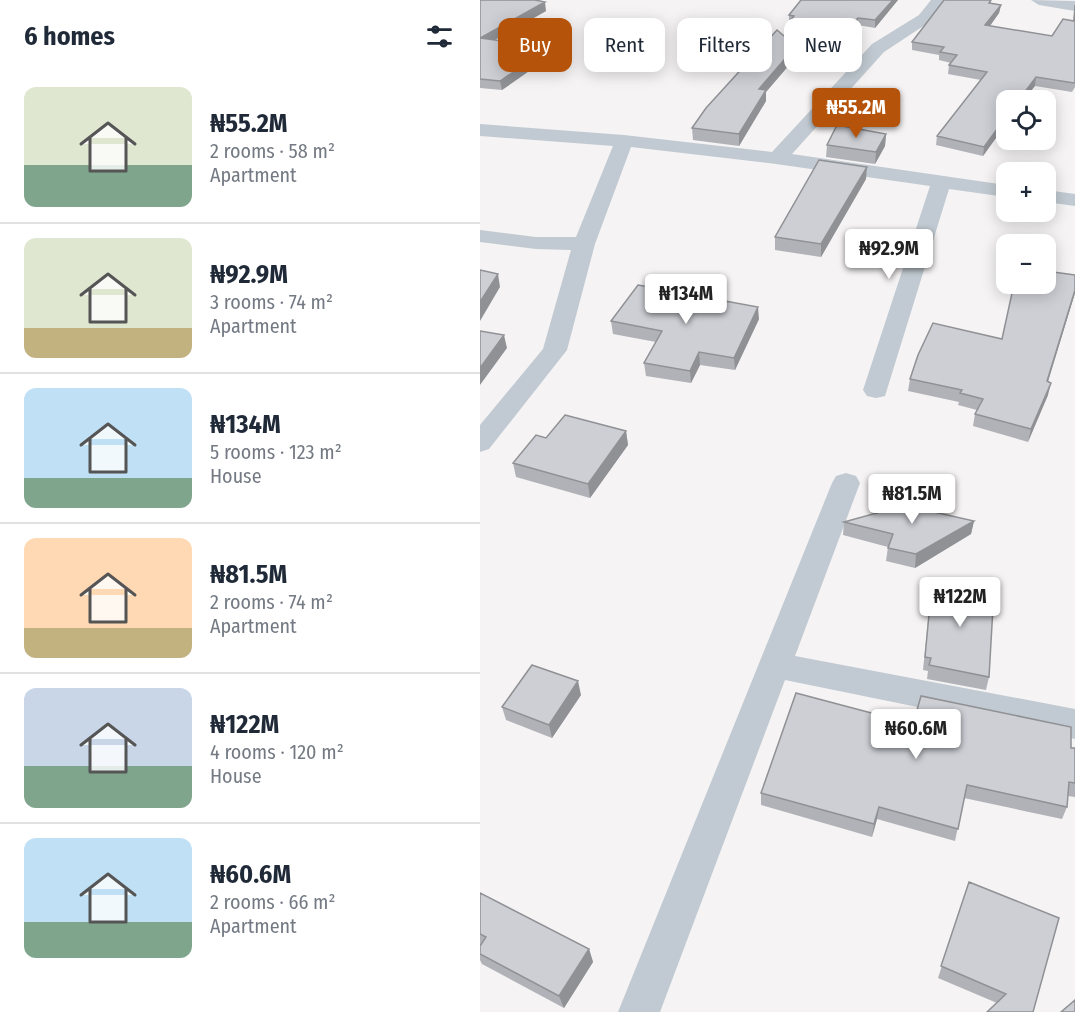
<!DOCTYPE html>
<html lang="en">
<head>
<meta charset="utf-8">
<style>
	body { margin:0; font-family:"Fira Sans Condensed",sans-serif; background:#f2f2f3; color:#1f2937; height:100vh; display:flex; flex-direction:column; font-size:22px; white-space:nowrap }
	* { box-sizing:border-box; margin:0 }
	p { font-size:20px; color:#747a83 }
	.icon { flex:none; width:33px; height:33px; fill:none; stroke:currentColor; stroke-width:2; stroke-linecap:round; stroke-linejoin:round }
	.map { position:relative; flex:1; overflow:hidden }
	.details { display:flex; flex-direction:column; background:#fff; width:480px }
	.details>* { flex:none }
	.banner { position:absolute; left:18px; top:18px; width:486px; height:54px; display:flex; gap:12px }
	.tools { position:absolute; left:516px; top:90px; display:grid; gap:12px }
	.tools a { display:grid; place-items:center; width:60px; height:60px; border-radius:12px; background:#fff; box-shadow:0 3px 15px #0003; font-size:30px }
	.price { position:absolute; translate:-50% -51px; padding:0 14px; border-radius:6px; background:#fff; color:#222; font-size:20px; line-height:39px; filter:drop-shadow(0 2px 3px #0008) }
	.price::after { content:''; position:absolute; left:50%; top:36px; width:18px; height:14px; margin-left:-9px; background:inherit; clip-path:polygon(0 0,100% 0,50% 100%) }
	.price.current { background:#b45309; color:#fff }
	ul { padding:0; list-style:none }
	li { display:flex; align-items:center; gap:18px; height:150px; padding:0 24px }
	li+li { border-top:2px solid #e0e1e3 }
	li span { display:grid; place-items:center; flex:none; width:168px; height:120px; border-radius:12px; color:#555 }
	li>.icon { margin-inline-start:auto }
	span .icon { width:72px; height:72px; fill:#fffc; stroke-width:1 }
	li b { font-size:26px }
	h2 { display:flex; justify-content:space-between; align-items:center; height:72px; padding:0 24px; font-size:26px }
	.chip { padding:0 21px; border-radius:12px; background:#fff; box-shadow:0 3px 15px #0003; font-size:21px; line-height:54px }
	.chip.current { background:#b45309; color:#fff }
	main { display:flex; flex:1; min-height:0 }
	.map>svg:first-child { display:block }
</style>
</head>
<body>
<main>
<section class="details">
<h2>6 homes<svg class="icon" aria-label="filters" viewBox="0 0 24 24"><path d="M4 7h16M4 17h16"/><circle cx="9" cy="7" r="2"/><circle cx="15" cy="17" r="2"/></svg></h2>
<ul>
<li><span style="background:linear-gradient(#dfe7d0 65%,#7fa58c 0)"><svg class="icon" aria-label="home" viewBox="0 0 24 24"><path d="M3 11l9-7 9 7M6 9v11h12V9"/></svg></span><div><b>₦55.2M</b><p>2 rooms · 58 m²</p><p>Apartment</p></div></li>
<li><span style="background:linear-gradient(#dfe7d0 75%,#c2b280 0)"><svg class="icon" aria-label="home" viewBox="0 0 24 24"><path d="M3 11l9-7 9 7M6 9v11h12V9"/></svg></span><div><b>₦92.9M</b><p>3 rooms · 74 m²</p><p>Apartment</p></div></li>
<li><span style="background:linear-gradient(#bfe0f5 75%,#7fa58c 0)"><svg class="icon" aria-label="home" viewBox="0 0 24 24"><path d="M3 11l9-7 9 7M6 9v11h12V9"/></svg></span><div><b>₦134M</b><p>5 rooms · 123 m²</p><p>House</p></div></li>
<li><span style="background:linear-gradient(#ffd9b3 75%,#c2b280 0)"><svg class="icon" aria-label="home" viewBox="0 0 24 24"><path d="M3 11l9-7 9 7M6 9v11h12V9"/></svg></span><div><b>₦81.5M</b><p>2 rooms · 74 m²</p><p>Apartment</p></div></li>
<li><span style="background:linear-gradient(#c9d6e8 65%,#7fa58c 0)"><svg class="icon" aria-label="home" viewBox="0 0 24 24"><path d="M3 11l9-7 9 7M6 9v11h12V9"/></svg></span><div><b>₦122M</b><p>4 rooms · 120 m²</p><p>House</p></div></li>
<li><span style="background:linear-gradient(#bfe0f5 70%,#7fa58c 0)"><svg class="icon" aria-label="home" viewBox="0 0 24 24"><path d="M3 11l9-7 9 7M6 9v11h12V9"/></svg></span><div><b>₦60.6M</b><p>2 rooms · 66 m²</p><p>Apartment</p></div></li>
</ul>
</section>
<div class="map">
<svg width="595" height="1012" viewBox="0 0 595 1012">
	<rect width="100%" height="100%" fill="#f5f3f3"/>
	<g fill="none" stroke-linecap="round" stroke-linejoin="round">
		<path fill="#c1cad2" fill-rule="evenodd" d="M451,0H467L451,21L404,52L312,154L526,185V197L469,189L405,396L396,398L387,396L383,390L450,186L296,164L151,147L115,244L87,350L9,449L0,452V425L63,349L91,250L56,249L0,242V230L56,237H96L133,146L0,136V124L144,135L292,152L392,44L439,15Z
			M551,0L595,1V11L559,5Z
			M566,190L595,194V206L566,202Z
			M366,473L376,476L380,483L315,656L595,709V739L305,680L180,1012H138L352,483L356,476Z"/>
	</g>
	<path fill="#b0b2b7" d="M0,0L66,11L15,40L30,42L31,47L61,53L62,62L22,90L0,88Z
		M318,0H418L395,28L378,25L363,39L309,28V15L321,0Z
		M511,0V3L521,5L519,13L510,26L572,36L593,21L595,5V87L592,92L555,86L526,100V124L503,156L456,145L457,136L501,80L468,74L469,65L471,63L459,60V55L432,50V42Z
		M316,57L286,92V101L259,146L213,140L212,128Z
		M406,134L405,146L395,164L346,157L347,145Z
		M386,179L341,257L295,250V237Z
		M595,275V293L568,382V395L548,442L493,426L495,414L497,410L478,405L479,402L428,391L430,379L522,339Z
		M279,319L255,370L220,365L211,383L166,376L164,363L176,342L133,334L131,321Z
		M146,431L148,445L110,498L36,477L33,463L66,438Z
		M447,503L446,511L494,521L491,534L435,568L406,561L408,547L363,535L364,522Z
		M452,582L509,677L506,690L447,679L448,671L443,670Z
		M101,695L72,738L26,720L22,707Z
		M433,724L595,748V797L588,796L587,807L582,819L484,798L475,841L397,819L392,837L281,805V793Z
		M489,882L553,1012L517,1003L458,978Z
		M0,893L109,949L113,962L84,1008L2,964L0,960Z"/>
	<path fill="#909195" d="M413,0H418L395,28V20Z
		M65,2L66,11L2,47L0,38Z
		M521,5L519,13L504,34L505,25Z
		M378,18V25L363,39L364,31Z
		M316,46V57L286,92V101L259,146V134L279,89Z
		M61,53L62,62L22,90L20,81Z
		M556,77L555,86L544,100H539Z
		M526,117V124L503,156L504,147Z
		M406,134L405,146L395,164L396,152Z
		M387,167L386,179L341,257V244Z
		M18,274L20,287L0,321V302Z
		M595,290V293L564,394L567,381Z
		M278,307L279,319L255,370L254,358Z
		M24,335L27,348L0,385V368Z
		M219,352L220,365L211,383L210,371Z
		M571,383L568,395L548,442L551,429Z
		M146,431L148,445L110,498L108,484Z
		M494,521L491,534L435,568L436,554Z
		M98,681L101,695L72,738L69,725Z
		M399,807L397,819L392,837L394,824Z
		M109,949L113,962L84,1008L79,996Z"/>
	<path fill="#cdcfd5" stroke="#909195" stroke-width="1.5" d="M0,0H55L65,2L0,38L30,42L25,46L61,53L20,81L0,79Z
		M321,0H413L395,20L378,18L364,31L310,21L314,16L309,15Z
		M464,0H511L509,3L521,5L505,25L572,36L583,19L594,21L595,5V82L594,83L556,77L539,100H526V117L504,147L457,136L507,72L469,65L477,55L460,52L464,47L432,42Z
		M297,30L316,46L279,89L286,90L259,134L212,128L226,108Z
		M357,125L406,134L396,152L347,145Z
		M339,160L387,167L341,244L295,237Z
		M0,270L18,274L0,302Z
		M566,271L595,275V290L567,381L571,383L551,429L495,414L503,399L480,393L482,390L430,379L438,355L453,323L522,339L534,284H566Z
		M158,285L278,307L254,358L219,352L210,371L164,363L182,331L131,321Z
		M0,331L24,335L0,368Z
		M85,415L146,431L108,484L33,463L56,435L66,438Z
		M419,497L447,503L445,510L494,521L436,554L408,548L413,534L364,522L415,508Z
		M452,582L514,590L509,677L449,665L451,658L445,657Z
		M52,665L98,681L69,725L22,707Z
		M316,693L433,724L441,696L591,727V748H595V783L589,782L587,807L487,785L478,829L399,807L394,824L281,793Z
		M489,882L579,918L553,1012H507L526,994L461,966Z
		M0,893L109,949L79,996L0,954V946L6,937L0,934Z
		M595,1000V1012H581Z"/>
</svg>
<div class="tools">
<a><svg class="icon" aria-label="locate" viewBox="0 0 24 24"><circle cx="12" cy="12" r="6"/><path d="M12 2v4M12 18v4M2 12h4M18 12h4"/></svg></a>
<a>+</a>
<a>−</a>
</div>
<b class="price current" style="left:376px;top:139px">₦55.2M</b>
<b class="price" style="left:409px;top:280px">₦92.9M</b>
<b class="price" style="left:206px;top:325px">₦134M</b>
<b class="price" style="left:432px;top:525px">₦81.5M</b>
<b class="price" style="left:480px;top:628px">₦122M</b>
<b class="price" style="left:436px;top:760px">₦60.6M</b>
<div class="banner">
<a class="chip current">Buy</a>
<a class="chip">Rent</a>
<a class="chip">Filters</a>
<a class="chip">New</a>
</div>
</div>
</main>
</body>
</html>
